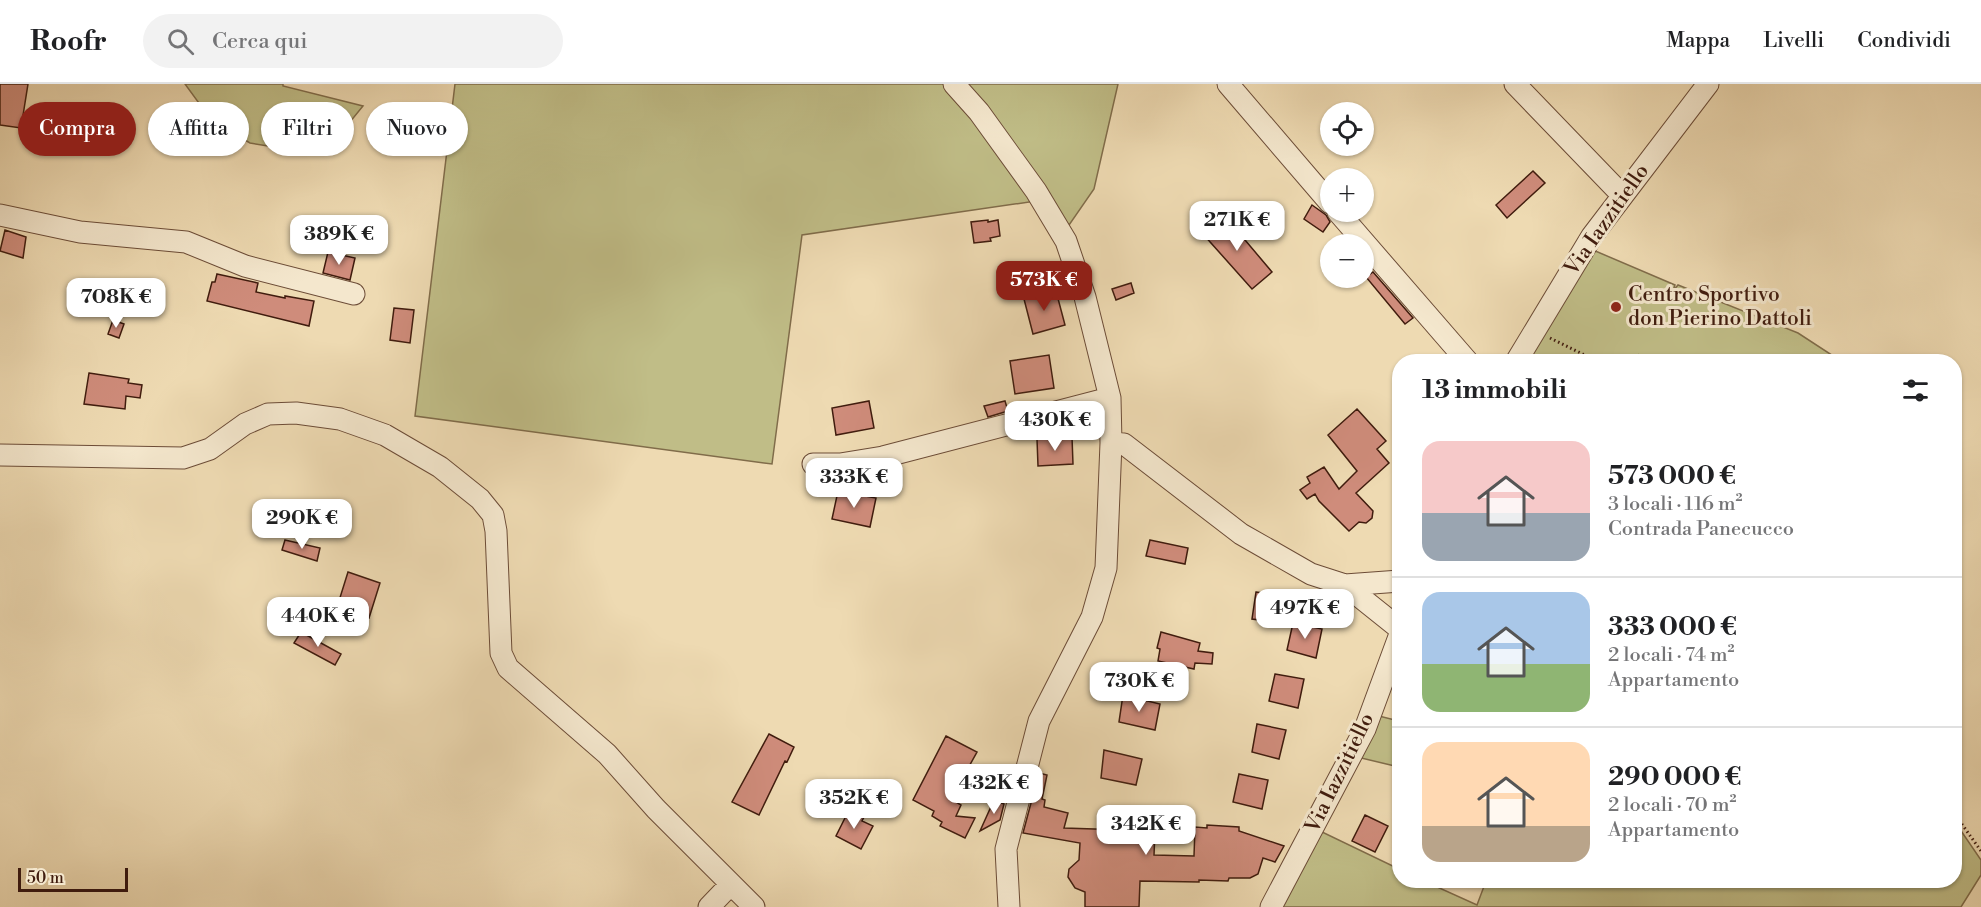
<!DOCTYPE html>
<html lang="it">
<head>
<meta charset="utf-8">
<style>
	body { margin:0; font-family:"Libre Bodoni",serif; background:#f2f2f2; color:#202124; height:100vh; display:flex; flex-direction:column; font-size:22px; white-space:nowrap }
	* { box-sizing:border-box; margin:0 }
	p { font-size:20px; color:#757577 }
	.icon { flex:none; width:33px; height:33px; fill:none; stroke:currentColor; stroke-width:2; stroke-linecap:round; stroke-linejoin:round }
	.map { position:relative; flex:1; overflow:hidden }
	.drawer { position:absolute; left:1392px; top:270px; width:570px; height:534px; display:flex; flex-direction:column; background:#fff; border-radius:24px; box-shadow:0 2px 4px #0004 }
	.drawer>* { flex:none }
	.hud { position:absolute; left:18px; top:18px; width:570px; height:54px; display:flex; gap:12px }
	.buttons { position:absolute; left:1320px; top:18px; display:grid; gap:12px }
	.buttons a { display:grid; place-items:center; width:54px; height:54px; border-radius:50%; background:#fff; box-shadow:0 2px 4px #0004; font-size:30px }
	.scale { position:absolute; left:18px; bottom:15px; width:110px; box-sizing:border-box; padding-left:6px; border:3px solid #401c0e; border-top:0; font-size:16px; line-height:21px; white-space:nowrap; color:#401c0e; -webkit-text-stroke:4px #f4e7cd; paint-order:stroke }
	.price { position:absolute; translate:-50% -51px; padding:0 14px; border-radius:12px; background:#fff; color:#222; font-size:20px; line-height:39px; filter:drop-shadow(0 2px 3px #0008) }
	.price::after { content:''; position:absolute; left:50%; top:36px; width:18px; height:14px; margin-left:-9px; background:inherit; clip-path:polygon(0 0,100% 0,50% 100%) }
	.price.selected { background:#8f2418; color:#fff }
	ul { padding:0; list-style:none }
	li { display:flex; align-items:center; gap:18px; height:150px; padding:0 30px }
	li+li { border-top:2px solid #e0e0e0 }
	li span { display:grid; place-items:center; flex:none; width:168px; height:120px; border-radius:18px; color:#555 }
	li>.icon { margin-inline-start:auto }
	span .icon { width:72px; height:72px; fill:#fffc; stroke-width:1 }
	li b { font-size:26px }
	h2 { display:flex; justify-content:space-between; align-items:center; height:72px; padding:0 30px; font-size:26px }
	.pill { padding:0 21px; border-radius:27px; background:#fff; box-shadow:0 2px 4px #0004; font-size:21px; line-height:54px }
	.pill.selected { background:#8f2418; color:#fff }
	header { display:flex; align-items:center; gap:36px; box-sizing:border-box; height:84px; padding:0 30px; background:#fff; border-bottom:2px solid #e0e0e0 }
	header strong { font-size:28px }
	nav { display:flex; gap:33px; margin-inline-start:auto; font-size:21px }
	.search { width:420px; height:54px; background:#f2f2f2; display:flex; align-items:center; gap:15px; box-sizing:border-box; padding:0 21px; border-radius:33px; color:#757577; font-size:22px }
	.map>svg:first-child { display:block }
</style>
</head>
<body>
<header>
<strong>Roofr</strong>
<div class="search"><svg class="icon" aria-label="search" viewBox="0 0 24 24"><circle cx="10" cy="10" r="6"/><path d="M15 15l6 6"/></svg>Cerca qui</div>
<nav><a>Mappa</a><a>Livelli</a><a>Condividi</a></nav>
</header>
<div class="map">
<svg width="1981" height="823" viewBox="0 0 1981 823">
	<rect width="100%" height="100%" fill="#eedab2"/>
	<filter id="stains"><feTurbulence type="fractalNoise" baseFrequency=".00333" numOctaves="4"/><feColorMatrix values="0 0 0 0 .2 0 0 0 0 .09 0 0 0 0 .02 0 0 0 .5 -.17"/></filter>
	<radialGradient id="worn" r=".72"><stop offset=".6" stop-color="#630" stop-opacity="0"/><stop offset="1" stop-color="#630" stop-opacity=".3"/></radialGradient>
	<path fill="#c0bd87" stroke="#806c4a" stroke-width="1.5" d="M185,0H283V2L363,22L323,71L250,59L212,37Z
		M455,0H945L1036,117L802,151L772,380L415,332Z
		M965,0H1118L1094,105L1067,144Z
		M1593,166L1675,201L1673,207L1678,201L1798,249L1841,277H1765L1762,271V278H1523Z
		M1375,631L1399,637V683L1357,673Z
		M1955,738L1981,776V791L1961,823H1279L1318,746L1399,785L1400,796L1424,797L1477,821L1486,797L1954,796Z"/>
	<path fill="#cf8c7b" stroke="#401c0e" stroke-width="1.5" d="M0,0H28L21,44L0,41Z
		M1533,87L1545,99L1507,134L1496,121Z
		M1312,121L1326,131L1330,138L1323,148L1304,135Z
		M1224,131L1272,188L1252,205L1203,150Z
		M988,136V138L998,136L1000,152L990,154L991,157L974,159L971,138Z
		M5,146L26,153L23,174L0,167Z
		M328,168L355,174L350,196L323,189Z
		M1373,188L1413,234L1405,240L1366,193Z
		M217,190L258,199L256,208L285,214V212L314,217L309,242L207,217L212,198H215Z
		M1131,199L1134,209L1116,216L1112,205Z
		M1056,207L1065,241L1033,250L1024,215Z
		M394,224L414,226L410,259L390,256Z
		M113,236L124,240L119,254L108,250Z
		M1049,271L1054,304L1015,310L1010,277Z
		M89,289L129,295L128,299L142,301L140,314L126,312L125,325L84,320Z
		M869,317L874,344L836,351L832,324Z
		M1005,317L1008,327L988,333L984,322Z
		M1357,325L1386,357L1377,365L1389,379L1356,409L1373,427L1372,434L1366,439L1359,438L1349,447L1319,417L1315,410L1307,415L1300,406L1310,399L1307,393L1324,383L1339,405L1357,387L1328,351Z
		M1072,353L1073,380L1038,382L1037,355Z
		M838,407L876,414L870,443L832,435Z
		M285,456L320,464L317,477L282,466Z
		M1150,456L1188,464L1185,480L1146,472Z
		M348,488L380,499L369,534L349,528L350,525L338,520Z
		M1256,508L1284,512L1280,539L1252,535Z
		M1293,539L1322,545L1316,574L1287,566Z
		M301,548L341,570L335,581L294,559Z
		M1161,548L1200,559L1198,567L1213,569L1212,580L1195,579L1194,585L1158,577L1160,565L1157,564Z
		M1275,590L1304,595L1298,624L1269,617Z
		M1123,611L1160,620L1155,646L1119,638Z
		M1257,640L1286,646L1279,675L1252,668Z
		M769,650L794,663L787,678L785,677L759,731L732,718Z
		M946,652L977,668L951,715L961,721L956,732L975,734L965,754L940,742L942,738L932,732L934,727L913,716Z
		M1104,666L1142,675L1136,701L1101,694Z
		M1039,689L1047,691L1042,715L1045,716L1044,723L1068,729L1064,744L1155,747L1154,771L1194,772L1195,743L1207,744V741L1239,743V747L1284,762L1275,778L1263,774L1258,790L1250,794H1229L1228,797L1199,796V798L1140,797L1139,823H1085V808L1075,804L1068,793L1069,785L1079,776L1080,759L1023,749Z
		M1239,690L1268,696L1262,725L1233,718Z
		M994,716L1004,720L1000,736L980,747Z
		M849,726L864,733L862,737L873,742L861,765L836,752Z
		M1365,731L1388,742L1375,768L1352,757Z"/>
	<g fill="none" stroke-linecap="round" stroke-linejoin="round">
		<defs>
			<path id="minor" d="M954,0L979,28L1036,107L1066,157L1085,213L1110,314L1111,359L1106,484L1092,533L1039,637L1006,765L1009,823
				M1228,0L1330,119
				M1515,0L1622,111
				M1338,128L1468,278
				M0,131L80,148L186,158L245,182L354,210
				M1516,278L1592,152L1708,0
				M1111,359L1124,360L1241,450L1311,490L1345,501L1400,497
				M0,371L183,374L210,365L245,340L268,330L296,329L340,335L385,351L440,383L480,415L493,431L496,447L501,569L508,584L607,670L656,725L754,823
				M813,380H840L883,373L1110,314
				M1345,501L1400,545
				M709,823L731,800
				M1271,823L1365,645L1400,550"/>
		</defs>
		<use href="#minor" stroke="#6c4c37" stroke-width="23"/>
		<path stroke="#401c0e" stroke-width="3" stroke-dasharray="1.5 3" stroke-linecap="butt" d="M1550,254L1599,278
			M1638,271L1650,278
			M1954,729L1981,767"/>
		<use href="#minor" stroke="#f4e7cd" stroke-width="21"/>
	</g>
	<circle fill="#8f2418" stroke="#f4e7cd" stroke-width="2" cx="1616" cy="223" r="6"/>
	<g text-anchor="middle" dominant-baseline="central" stroke-width="6" stroke-linejoin="round" paint-order="stroke">
		<g font-size="21" fill="#401c0e" stroke="#f4e7cd">
			<text transform="translate(1607 136) rotate(-55)">Via Iazzitiello</text>
			<text transform="translate(1340 689) rotate(-64)">Via Iazzitiello</text>
		</g>
		<g font-size="21" fill="#401c0e" stroke="#f4e7cd" text-anchor="start">
			<text x="1628" y="211">Centro Sportivo<tspan x="1628" dy="24">don Pierino Dattoli</tspan></text>
		</g>
	</g>
	<rect width="100%" height="100%" filter="url(#stains)"/>
	<rect width="100%" height="100%" fill="url(#worn)"/>
</svg>
<div class="buttons">
<a><svg class="icon" aria-label="locate" viewBox="0 0 24 24"><circle cx="12" cy="12" r="6"/><path d="M12 2v4M12 18v4M2 12h4M18 12h4"/></svg></a>
<a>+</a>
<a>−</a>
</div>
<div class="scale">50 m</div>
<b class="price" style="left:1237px;top:168px">271K €</b>
<b class="price" style="left:339px;top:182px">389K €</b>
<b class="price selected" style="left:1044px;top:228px">573K €</b>
<b class="price" style="left:116px;top:245px">708K €</b>
<b class="price" style="left:1055px;top:368px">430K €</b>
<b class="price" style="left:854px;top:425px">333K €</b>
<b class="price" style="left:302px;top:466px">290K €</b>
<b class="price" style="left:1305px;top:556px">497K €</b>
<b class="price" style="left:318px;top:564px">440K €</b>
<b class="price" style="left:1139px;top:629px">730K €</b>
<b class="price" style="left:994px;top:731px">432K €</b>
<b class="price" style="left:854px;top:746px">352K €</b>
<b class="price" style="left:1146px;top:772px">342K €</b>
<div class="hud">
<a class="pill selected">Compra</a>
<a class="pill">Affitta</a>
<a class="pill">Filtri</a>
<a class="pill">Nuovo</a>
</div>
<section class="drawer">
<h2>13 immobili<svg class="icon" aria-label="filters" viewBox="0 0 24 24"><path d="M4 7h16M4 17h16"/><circle cx="9" cy="7" r="2"/><circle cx="15" cy="17" r="2"/></svg></h2>
<ul>
<li><span style="background:linear-gradient(#f6c9c9 60%,#9aa5b1 0)"><svg class="icon" aria-label="home" viewBox="0 0 24 24"><path d="M3 11l9-7 9 7M6 9v11h12V9"/></svg></span><div><b>573 000 €</b><p>3 locali · 116 m²</p><p>Contrada Panecucco</p></div></li>
<li><span style="background:linear-gradient(#a9c7e8 60%,#8fb573 0)"><svg class="icon" aria-label="home" viewBox="0 0 24 24"><path d="M3 11l9-7 9 7M6 9v11h12V9"/></svg></span><div><b>333 000 €</b><p>2 locali · 74 m²</p><p>Appartamento</p></div></li>
<li><span style="background:linear-gradient(#ffd9b3 70%,#b9a48a 0)"><svg class="icon" aria-label="home" viewBox="0 0 24 24"><path d="M3 11l9-7 9 7M6 9v11h12V9"/></svg></span><div><b>290 000 €</b><p>2 locali · 70 m²</p><p>Appartamento</p></div></li>
</ul>
</section>
</div>
</body>
</html>
